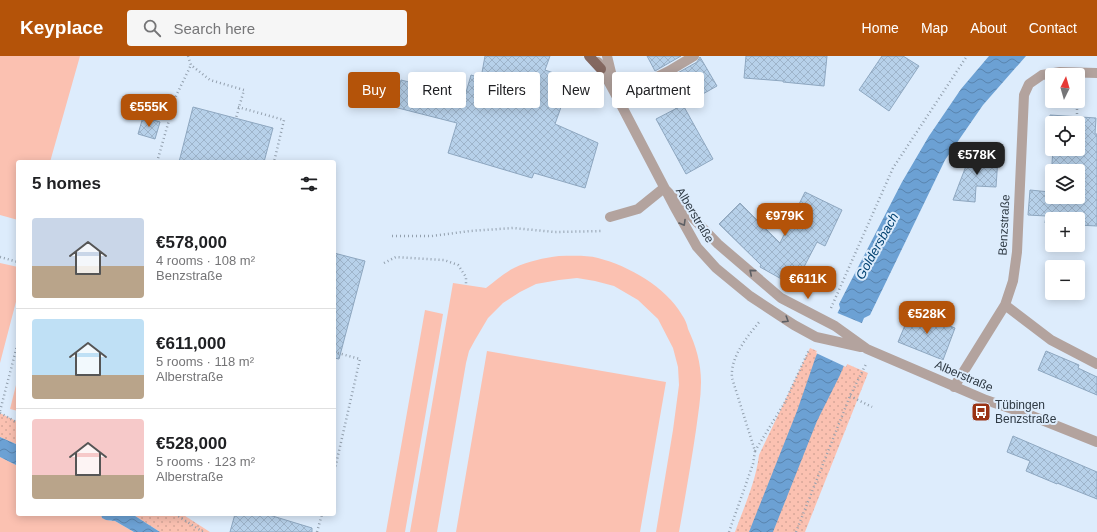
<!DOCTYPE html>
<html lang="en">
<head>
<meta charset="utf-8">
<style>
	body { margin:0; font-family:Helvetica,sans-serif; background:#f6f6f6; color:#202124; height:100vh; display:flex; flex-direction:column; font-size:15px; white-space:nowrap }
	* { box-sizing:border-box; margin:0 }
	p { font-size:13px; color:#757577 }
	.icon { flex:none; width:22px; height:22px; fill:none; stroke:currentColor; stroke-width:2; stroke-linecap:round; stroke-linejoin:round }
	.map { position:relative; flex:1; overflow:hidden }
	.details { position:absolute; left:16px; top:104px; width:320px; height:356px; display:flex; flex-direction:column; background:#fff; border-radius:4px; box-shadow:0 2px 10px #0003 }
	.details>* { flex:none }
	.banner { position:absolute; left:348px; top:16px; width:380px; height:36px; display:flex; gap:8px }
	.needle { width:26px; rotate:5deg }
	.controls { position:absolute; left:1045px; top:12px; display:grid; gap:8px }
	.controls a { display:grid; place-items:center; width:40px; height:40px; border-radius:4px; background:#fff; box-shadow:0 2px 10px #0003; font-size:20px }
	.price { position:absolute; translate:-50% -34px; padding:0 9px; border-radius:8px; background:#b45309; color:#fff; font-size:13px; line-height:26px; filter:drop-shadow(0 1px 2px #0008) }
	.price::after { content:''; position:absolute; left:50%; top:24px; width:12px; height:9px; margin-left:-6px; background:inherit; clip-path:polygon(0 0,100% 0,50% 100%) }
	.price.on { background:#222; color:#fff }
	ul { padding:0; list-style:none }
	li { display:flex; align-items:center; gap:12px; height:100px; padding:0 16px }
	li+li { border-top:1px solid #e0e0e0 }
	li span { display:grid; place-items:center; flex:none; width:112px; height:80px; border-radius:4px; color:#555 }
	li>.icon { margin-inline-start:auto }
	span .icon { width:48px; height:48px; fill:#fffc; stroke-width:1 }
	li b { font-size:17px }
	h2 { display:flex; justify-content:space-between; align-items:center; height:48px; padding:0 16px; font-size:17px }
	.chip { padding:0 14px; border-radius:4px; background:#fff; box-shadow:0 2px 10px #0003; font-size:14px; line-height:36px }
	.chip.on { background:#b45309; color:#fff }
	header { display:flex; align-items:center; gap:24px; box-sizing:border-box; height:56px; padding:0 20px; background:#b45309; color:#fff }
	header strong { font-size:19px }
	nav { display:flex; gap:22px; margin-inline-start:auto; font-size:14px }
	.search { width:280px; height:36px; background:#f6f6f6; display:flex; align-items:center; gap:10px; box-sizing:border-box; padding:0 14px; border-radius:4px; color:#757577; font-size:15px }
	.map>svg:first-child { display:block }
</style>
</head>
<body>
<header>
<strong>Keyplace</strong>
<div class="search"><svg class="icon" aria-label="search" viewBox="0 0 24 24"><circle cx="10" cy="10" r="6"/><path d="M15 15l6 6"/></svg>Search here</div>
<nav><a>Home</a><a>Map</a><a>About</a><a>Contact</a></nav>
</header>
<div class="map">
<svg width="1097" height="476" viewBox="0 0 1097 476">
	<defs>
		<pattern id="grass-dots" width="8" height="8" patternUnits="userSpaceOnUse"><rect width="8" height="8" fill="#fbc1b1"/><path d="M2 2h.1M6 6h.1" fill="none" stroke="#d7a799" stroke-width="1.8" stroke-linecap="round"/></pattern>
		<pattern id="water-waves" width="16" height="10" patternUnits="userSpaceOnUse"><rect width="16" height="10" fill="#6ca1d4"/><path d="M0 5q4-4 8 0t8 0" fill="none" stroke="#5984ae"/></pattern>
		<pattern id="building-cross-hatch" width="8" height="8" patternUnits="userSpaceOnUse"><rect width="8" height="8" fill="#b7d1ea"/><path d="M0 0l8 8M0 8l8-8" fill="none" stroke="#9eb4ca"/></pattern>
	</defs>
	<rect width="100%" height="100%" fill="#ddecfc"/>
	<path fill="url(#grass-dots)" d="M810,292L868,317L805,476H735C744,451 756,425 759,399Z
		M0,357L18,366V389L0,381Z
		M132,458H182L210,476H160Z"/>
	<path fill="#fbc1b1" d="M0,0H80L50,106H18V164L0,159Z
		M559,200C572,200 586,199 598,202C629,210 666,231 682,259C685,263 687,268 688,273C696,290 701,307 701,326C701,342 698,358 696,374C691,408 685,442 679,476H656L673,374L679,329L678,311L673,292L658,263L638,244L614,230L595,225L577,222L559,224L536,228L520,236L503,247L488,262L475,284L469,295L466,307L437,476H410L453,227L486,232C495,225 504,217 514,212C528,205 544,202 559,200Z
		M0,207L18,211V238L0,307Z
		M425,254L443,258L405,476H386Z
		M487,295L666,326L640,476H456Z
		M18,321V355L10,353Z
		M0,401L18,410V458H101L102,462L111,465H115L134,476H0Z"/>
	<path fill="url(#water-waves)" d="M989,0H1026L983,49L945,104L870,259L864,262L840,319L817,365L773,476H749L797,355L816,300L840,252L839,248L902,126L929,80L961,33Z
		M0,381L18,389V410L0,401Z
		M101,458H132L160,476H134L115,465L106,464L102,462Z"/>
	<path fill="#ddecfc" d="M835,256L864,268L846,311L816,297Z"/>
	<path fill="url(#building-cross-hatch)" stroke="#8ea7c0" fill-rule="evenodd" d="M485,0H550L545,14L571,23L555,68L598,87L585,132L534,117L532,122L448,97L457,67L394,51L401,24L465,40L471,19L481,22Z
		M647,0H681L655,15Z
		M746,0H827L824,30L783,26V25L744,22Z
		M882,0H903L919,10L889,55L859,34Z
		M700,1L717,30L676,53L662,26L697,6Z
		M683,49L713,103L686,118L656,63Z
		M193,51L273,72L264,106H179Z
		M1050,59L1096,62L1095,78H1097V170L1078,169V163H1052V167H1045L1046,160L1028,159L1030,134L1050,136L1053,93H1078V67H1052V80L1048,79ZM1052,115H1078V141H1052Z
		M143,61L160,66L155,83L138,78Z
		M974,89L977,90V101L998,102L996,131L976,130L975,146L953,144Z
		M805,136L842,154L825,190L817,186L794,230L760,211L761,209L719,168L740,147L780,187Z
		M334,197L365,205L339,303L334,302Z
		M911,255L955,272L943,304L898,286Z
		M1046,295L1079,309L1078,312L1097,321V339L1038,314Z
		M1013,380L1097,416V443L1057,427V428L1026,415L1030,405L1007,396Z
		M235,458H266L312,472V476H230Z"/>
	<g fill="none" stroke-linecap="round" stroke-linejoin="round">
		<path stroke="#93a0ae" stroke-width="2.5" stroke-dasharray="1 3" stroke-linecap="butt" d="M188,0L191,9L210,24L244,34L236,62
			M1077,45V60
			M238,51L284,64L274,106
			M157,106L176,40L191,9
			M392,180H432L470,175L513,172L555,176L603,175
			M0,201L18,206
			M384,207L396,201L444,204L458,209L466,221V229
			M831,252L893,112L967,0
			M334,296L360,303L334,417
			M850,340L872,351
			M0,355L18,286
			M0,357L18,367
			M755,395L785,346L809,294
			M175,458L203,476
			M317,476L322,458
			M729,476L753,408L755,395L732,322C730,301 747,281 760,265
			M796,476L850,340L866,308"/>
		<path stroke="#b3a39e" stroke-width="10" d="M607,0L614,29
			M598,6L617,41L674,150L697,191L716,212L750,240L794,269L816,281L861,291
			M617,41L669,15L694,0
			M664,132L718,188L781,242L835,270L867,293L986,344L1027,358L1097,386
			M610,161L638,153L664,132
			M1005,249L1051,284L1097,308
			M954,331L1005,249L1013,225L1017,196L1024,39L1029,28L1042,19L1060,16L1097,17"/>
		<path stroke="#846860" stroke-width="10" d="M589,0L601,13"/>
	</g>
	<defs><path id="oneway-chevron" d="M-2-3.5L2.5 0L-2 3.5" fill="none" stroke-width="1.6" stroke-linecap="round" stroke-linejoin="round"/></defs>
	<g stroke="#5d5f64">
		<use href="#oneway-chevron" transform="translate(683 167) rotate(60)"/>
		<use href="#oneway-chevron" transform="translate(752 216) rotate(-140)"/>
		<use href="#oneway-chevron" transform="translate(786 264) rotate(32)"/>
	</g>
	<defs>
		<symbol id="bus-square" viewBox="-11 -11 22 22"><rect x="-9" y="-9" width="18" height="18" rx="4" fill="#9a3214" stroke="#ddecfc"/><path d="M-5-6H5V4H4V6H2V4H-2V6H-4V4H-5ZM-3.5-4V0h7V-4ZM-3.5 1.2v1.5H-2V1.2ZM2 1.2v1.5H3.5V1.2Z" fill="#fff"/></symbol>
	</defs>
	<g fill-rule="evenodd">
		<use href="#bus-square" x="970" y="345" width="22" height="22"/>
	</g>
	<g text-anchor="middle" dominant-baseline="central" stroke-width="4" stroke-linejoin="round" paint-order="stroke">
		<g font-size="12" fill="#2f3a44" stroke="#ddecfc">
			<text transform="translate(695 159) rotate(59)">Alberstraße</text>
			<text transform="translate(1004 169) rotate(-87)">Benzstraße</text>
			<text transform="translate(964 320) rotate(23)">Alberstraße</text>
		</g>
		<g font-size="12" fill="#2f3a44" stroke="#ddecfc" text-anchor="start">
			<text x="995" y="349">Tübingen<tspan x="995" dy="14">Benzstraße</tspan></text>
		</g>
		<g font-size="13" font-style="italic" fill="#004170" stroke="#ddecfc">
			<text transform="translate(877 190) rotate(-61)">Goldersbach</text>
		</g>
	</g>
</svg>
<div class="controls">
<a><svg class="needle" viewBox="-14 -14 28 28"><path d="M0-13l5 13h-10z" fill="#e53935"/><path d="M0 13l5-13h-10z" fill="#757577"/></svg></a>
<a><svg class="icon" aria-label="locate" viewBox="0 0 24 24"><circle cx="12" cy="12" r="6"/><path d="M12 2v4M12 18v4M2 12h4M18 12h4"/></svg></a>
<a><svg class="icon" aria-label="layers" viewBox="0 0 24 24"><path d="M12 4l9 5-9 5-9-5zM3 14l9 5 9-5"/></svg></a>
<a>+</a>
<a>−</a>
</div>
<b class="price" style="left:149px;top:72px">€555K</b>
<b class="price on" style="left:977px;top:120px">€578K</b>
<b class="price" style="left:785px;top:181px">€979K</b>
<b class="price" style="left:808px;top:244px">€611K</b>
<b class="price" style="left:927px;top:279px">€528K</b>
<div class="banner">
<a class="chip on">Buy</a>
<a class="chip">Rent</a>
<a class="chip">Filters</a>
<a class="chip">New</a>
<a class="chip">Apartment</a>
</div>
<section class="details">
<h2>5 homes<svg class="icon" aria-label="filters" viewBox="0 0 24 24"><path d="M4 7h16M4 17h16"/><circle cx="9" cy="7" r="2"/><circle cx="15" cy="17" r="2"/></svg></h2>
<ul>
<li><span style="background:linear-gradient(#c9d6e8 60%,#b9a48a 0)"><svg class="icon" aria-label="home" viewBox="0 0 24 24"><path d="M3 11l9-7 9 7M6 9v11h12V9"/></svg></span><div><b>€578,000</b><p>4 rooms · 108 m²</p><p>Benzstraße</p></div></li>
<li><span style="background:linear-gradient(#bfe0f5 70%,#b9a48a 0)"><svg class="icon" aria-label="home" viewBox="0 0 24 24"><path d="M3 11l9-7 9 7M6 9v11h12V9"/></svg></span><div><b>€611,000</b><p>5 rooms · 118 m²</p><p>Alberstraße</p></div></li>
<li><span style="background:linear-gradient(#f6c9c9 70%,#b9a48a 0)"><svg class="icon" aria-label="home" viewBox="0 0 24 24"><path d="M3 11l9-7 9 7M6 9v11h12V9"/></svg></span><div><b>€528,000</b><p>5 rooms · 123 m²</p><p>Alberstraße</p></div></li>
</ul>
</section>
</div>
</body>
</html>
